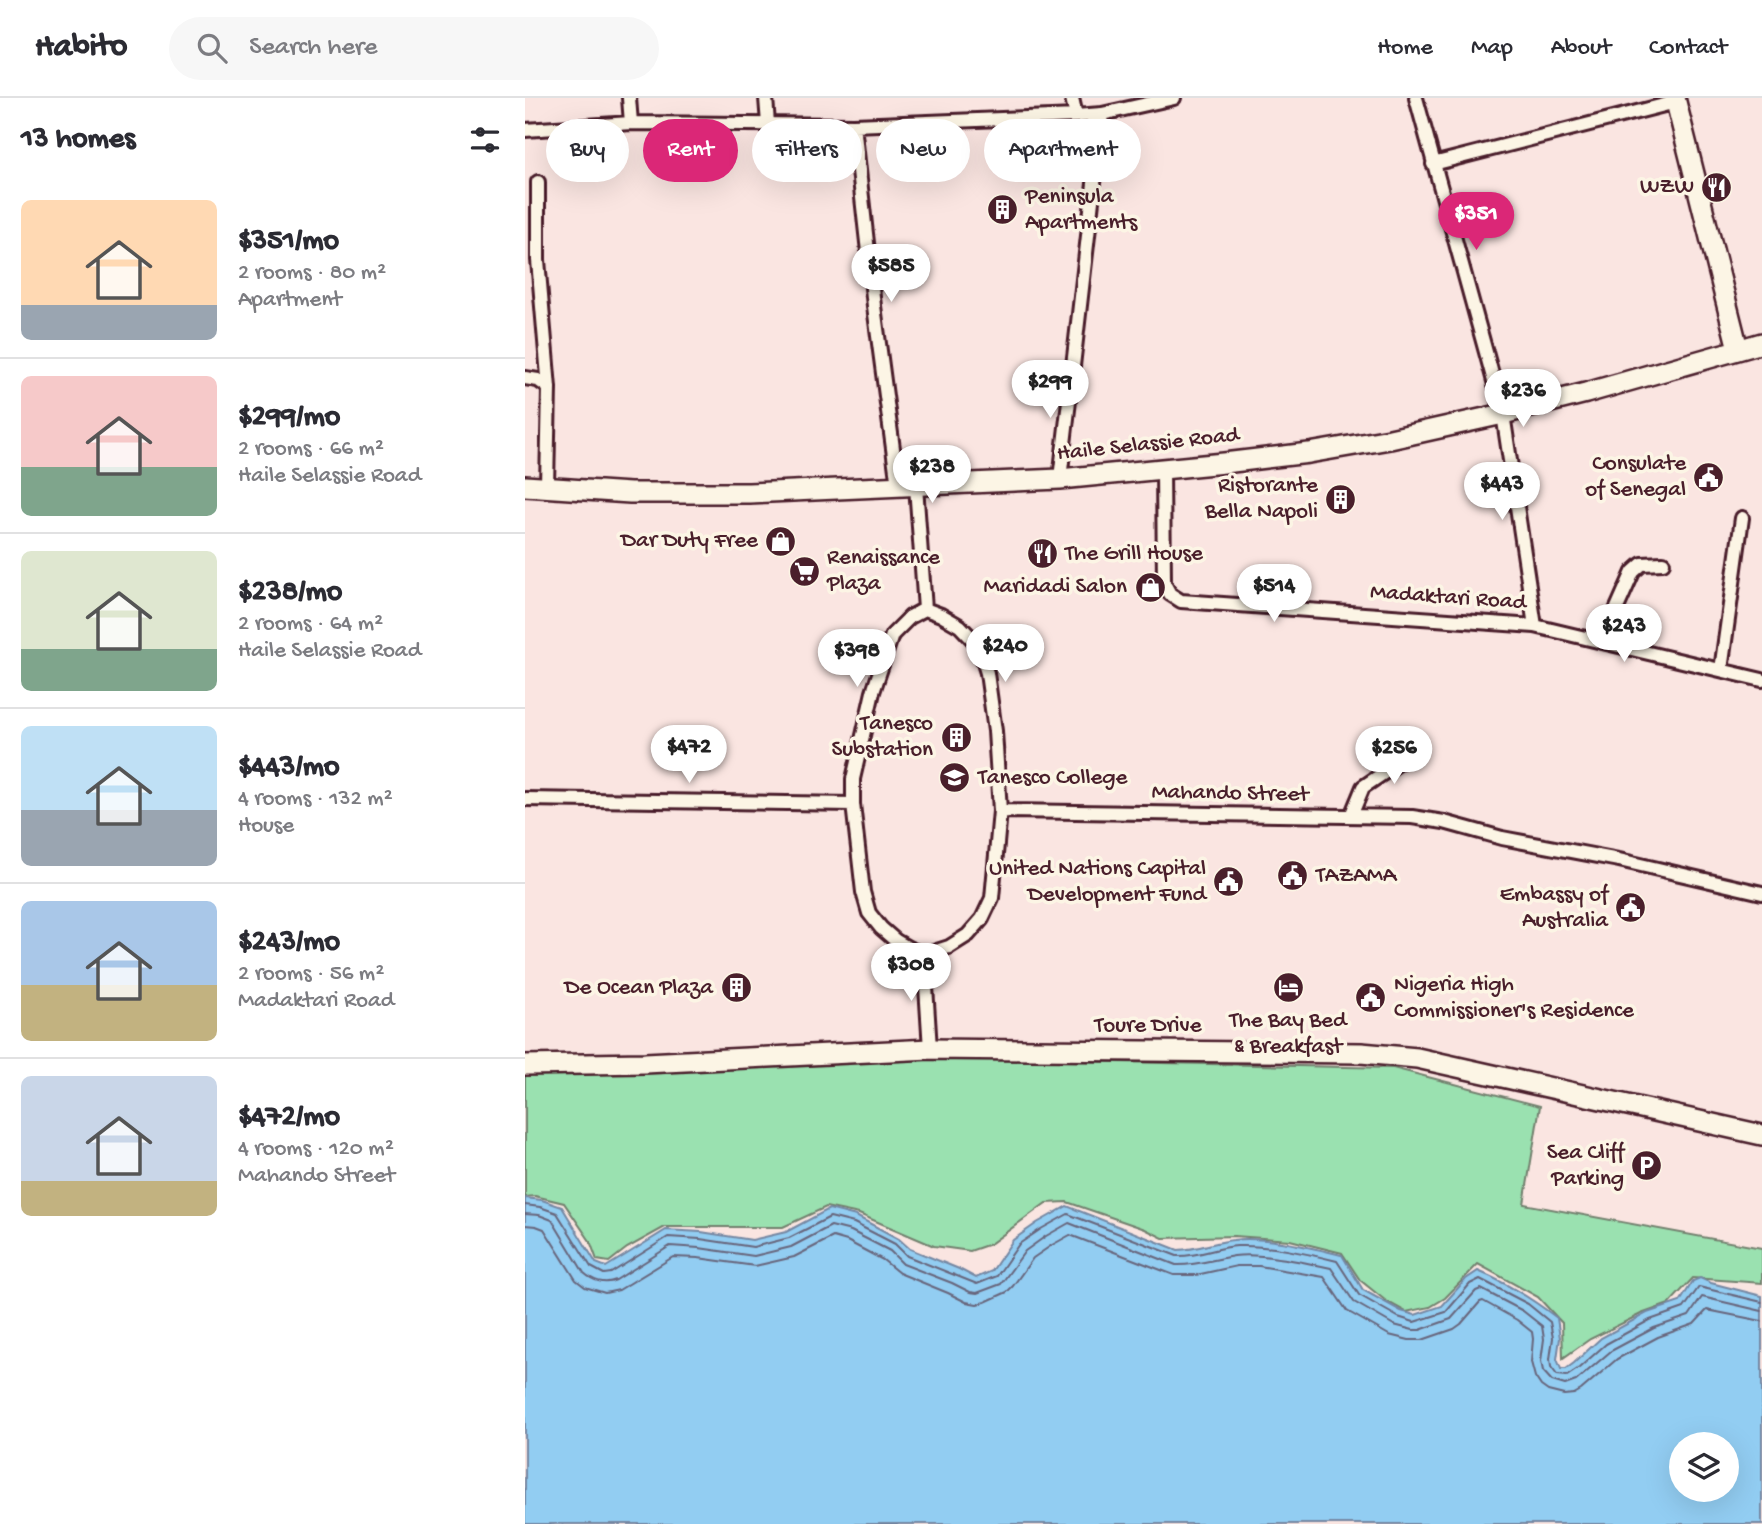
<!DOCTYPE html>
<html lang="en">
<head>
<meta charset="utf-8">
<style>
	body { margin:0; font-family:"Gochi Hand",sans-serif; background:#f7f7f7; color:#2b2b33; height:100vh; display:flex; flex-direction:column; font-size:26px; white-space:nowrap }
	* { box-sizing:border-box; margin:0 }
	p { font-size:23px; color:#7c7c81 }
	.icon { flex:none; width:38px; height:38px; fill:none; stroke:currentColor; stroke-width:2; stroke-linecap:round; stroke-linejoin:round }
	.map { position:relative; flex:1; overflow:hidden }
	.drawer { display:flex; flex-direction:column; background:#fff; width:525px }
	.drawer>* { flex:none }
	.hud { position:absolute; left:21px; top:21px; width:665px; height:63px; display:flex; gap:14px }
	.tools { position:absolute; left:1144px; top:1334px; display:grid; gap:14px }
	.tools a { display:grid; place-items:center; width:70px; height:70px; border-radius:50%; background:#fff; box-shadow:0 7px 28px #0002; font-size:35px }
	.price { position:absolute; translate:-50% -60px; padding:0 16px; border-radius:24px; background:#fff; color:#222; font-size:23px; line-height:46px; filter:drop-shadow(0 2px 4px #0008) }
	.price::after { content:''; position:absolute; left:50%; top:42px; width:21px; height:16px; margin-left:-10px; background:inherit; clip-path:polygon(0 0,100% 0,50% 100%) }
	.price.active { background:#db2777; color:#fff }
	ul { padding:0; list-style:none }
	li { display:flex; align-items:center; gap:21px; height:175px; padding:0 21px }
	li+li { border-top:2px solid #e1e1e2 }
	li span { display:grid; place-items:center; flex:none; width:196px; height:140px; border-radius:10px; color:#555 }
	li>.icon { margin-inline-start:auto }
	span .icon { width:84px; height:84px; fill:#fffc; stroke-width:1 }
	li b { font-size:30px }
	h2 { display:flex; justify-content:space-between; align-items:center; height:84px; padding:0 21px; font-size:30px }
	.pill { padding:0 24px; border-radius:32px; background:#fff; box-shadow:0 7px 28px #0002; font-size:24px; line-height:63px }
	.pill.active { background:#db2777; color:#fff }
	header { display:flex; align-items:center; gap:42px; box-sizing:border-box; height:98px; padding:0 35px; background:#fff; border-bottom:2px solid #e1e1e2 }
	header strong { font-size:33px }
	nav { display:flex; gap:38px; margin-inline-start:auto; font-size:24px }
	.search { width:490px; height:63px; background:#f7f7f7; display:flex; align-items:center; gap:18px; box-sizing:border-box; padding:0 24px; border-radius:38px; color:#7c7c81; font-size:26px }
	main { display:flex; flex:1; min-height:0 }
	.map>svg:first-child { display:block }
</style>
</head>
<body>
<header>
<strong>Habito</strong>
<div class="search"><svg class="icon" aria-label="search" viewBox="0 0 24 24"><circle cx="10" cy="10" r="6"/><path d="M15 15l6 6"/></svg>Search here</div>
<nav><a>Home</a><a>Map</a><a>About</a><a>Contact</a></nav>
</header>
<main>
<section class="drawer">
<h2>13 homes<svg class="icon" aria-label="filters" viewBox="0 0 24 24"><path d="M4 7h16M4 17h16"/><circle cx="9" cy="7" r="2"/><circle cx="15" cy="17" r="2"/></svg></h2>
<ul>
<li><span style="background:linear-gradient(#ffd9b3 75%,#9aa5b1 0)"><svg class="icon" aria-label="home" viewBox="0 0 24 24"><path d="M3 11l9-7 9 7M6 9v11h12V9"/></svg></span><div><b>$351/mo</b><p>2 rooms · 80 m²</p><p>Apartment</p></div></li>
<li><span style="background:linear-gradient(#f6c9c9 65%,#7fa58c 0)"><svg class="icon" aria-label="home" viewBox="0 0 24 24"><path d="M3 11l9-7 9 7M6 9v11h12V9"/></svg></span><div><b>$299/mo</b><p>2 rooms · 66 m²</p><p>Haile Selassie Road</p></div></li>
<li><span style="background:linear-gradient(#dfe7d0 70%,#7fa58c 0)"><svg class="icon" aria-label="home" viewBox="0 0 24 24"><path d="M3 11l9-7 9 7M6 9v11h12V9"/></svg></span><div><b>$238/mo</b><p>2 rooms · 64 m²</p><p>Haile Selassie Road</p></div></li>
<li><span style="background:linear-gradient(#bfe0f5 60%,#9aa5b1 0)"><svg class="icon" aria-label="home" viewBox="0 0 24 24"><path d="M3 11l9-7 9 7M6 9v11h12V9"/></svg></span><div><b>$443/mo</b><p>4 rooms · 132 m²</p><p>House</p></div></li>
<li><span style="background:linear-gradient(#a9c7e8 60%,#c2b280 0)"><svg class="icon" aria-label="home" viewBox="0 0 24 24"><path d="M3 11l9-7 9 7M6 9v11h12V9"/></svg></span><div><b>$243/mo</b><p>2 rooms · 56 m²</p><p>Madaktari Road</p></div></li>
<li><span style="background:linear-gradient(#c9d6e8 75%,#c2b280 0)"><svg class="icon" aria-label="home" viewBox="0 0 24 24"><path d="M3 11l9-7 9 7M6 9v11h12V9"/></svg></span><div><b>$472/mo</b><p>4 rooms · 120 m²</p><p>Mahando Street</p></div></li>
</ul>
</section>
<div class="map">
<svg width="1237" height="1426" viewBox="0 0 1237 1426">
	<rect width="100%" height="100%" fill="#fae5e1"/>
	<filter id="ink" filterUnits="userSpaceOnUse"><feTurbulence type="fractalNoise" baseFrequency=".0143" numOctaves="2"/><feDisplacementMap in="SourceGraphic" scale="14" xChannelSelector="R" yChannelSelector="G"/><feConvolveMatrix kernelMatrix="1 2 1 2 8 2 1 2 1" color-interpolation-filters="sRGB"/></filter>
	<g filter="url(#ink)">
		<path fill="#9ae1b0" stroke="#72806e" stroke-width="2" d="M401,960L868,970L1015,1008L999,1106L1237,1150V1185L1168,1180L1144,1206L1116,1216L1065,1241L1038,1260L1037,1225L1013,1199L953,1166L920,1200L905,1209L881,1214L861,1203L835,1182L817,1155L765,1142L709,1138L638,1140L620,1131L542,1104L521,1105L465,1146L445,1153L409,1148L334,1116L301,1109L258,1129H140L102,1150L84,1164L72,1162L65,1143L39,1105L10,1098L0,1099V975Z"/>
		<path fill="#92cdf2" stroke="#7587a2" stroke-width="2" fill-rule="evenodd" d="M0,1100L17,1102L37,1109L71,1165L81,1169L141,1132L176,1134L227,1142L261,1134L304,1111L331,1118L374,1141L385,1151L434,1171L451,1180L467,1173L488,1142L512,1125L542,1108L653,1152C672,1152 689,1144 708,1142C737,1137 788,1150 817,1157L838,1192L876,1213L890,1217L917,1208L941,1181L953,1173C982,1185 1007,1201 1032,1220L1035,1240L1032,1261L1036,1271H1041L1049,1265L1076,1240L1122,1215L1155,1204L1168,1183L1175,1180L1186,1185L1237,1198V1426H0ZM1157,1346H1202V1391H1157Z"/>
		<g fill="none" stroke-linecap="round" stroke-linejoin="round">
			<path stroke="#67657b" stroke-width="2" d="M0,1107L15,1109L32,1115L66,1169L79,1176L86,1175L143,1139L175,1141L228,1149L264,1140L305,1119L329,1125L370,1146L382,1158L452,1186L472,1178L494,1146L516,1131L543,1116L652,1158C673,1159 692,1149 712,1148C745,1147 780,1155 812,1163L834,1197L873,1219L889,1224L921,1214L945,1186L955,1181L1003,1206L1025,1224L1028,1240L1025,1261L1026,1269L1032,1277L1042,1278L1054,1270L1081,1246L1125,1222L1159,1210L1174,1189L1237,1204
				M0,1116L14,1117L27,1122L59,1175C68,1183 80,1187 91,1182L145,1148L174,1150L229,1158L266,1149L306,1128L326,1133L365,1153L378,1166L427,1185L445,1194L452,1195L476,1186L500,1153L521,1138L544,1125L651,1167C671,1168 689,1161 709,1158C735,1154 780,1164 806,1170L829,1204L869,1227L888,1232H895L926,1221L951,1193L956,1191L998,1213L1017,1228L1019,1241L1016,1263L1018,1273L1027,1283L1040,1287L1051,1283L1086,1253L1129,1230L1164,1218L1177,1199L1237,1213
				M0,1127L11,1128L19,1131L51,1182L60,1189L80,1195L94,1192L148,1159L173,1160L230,1168L269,1159L308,1139L322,1143L358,1162L374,1175L423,1195L441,1204L452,1206L460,1204L482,1194L488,1188L508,1160L527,1147L545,1137L649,1177H671L712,1168H734L799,1179L822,1213L864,1237L884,1242H897L929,1231L936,1226L955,1204L958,1203L992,1222L1007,1234L1008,1241L1006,1264L1010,1279L1016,1288L1023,1293L1039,1297L1049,1296L1056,1292L1092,1261L1133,1239L1169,1226L1182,1212L1237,1223"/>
			<defs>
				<path id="street" d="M104,0L106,25
					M241,0L243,26
					M547,0L551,18
					M891,0L978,316L1010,528
					M329,27L349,208L373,388
					M0,32L106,25L329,27L551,18L577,16L649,0
					M908,66L1151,4
					M13,84V162L24,290L22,388
					M0,280L13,282L24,290
					M638,370L639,485L645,496L656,503L1010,528L1237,582
					M535,381L577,16
					M391,388L400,511
					M400,511L416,517L435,528L454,548L462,575L470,633L475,713L467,800L457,821L443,837L424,849L399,857L383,850L371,843L356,830L344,815L338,794L328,706V681L348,594L367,537L385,519Z
					M1077,544L1108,474L1117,466L1138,465
					M1196,572L1217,420
					M0,701L328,706
					M475,713L887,719L919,724L977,740L1094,762L1237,795
					M826,718L838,689L872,666L877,648
					M399,857L405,951"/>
				<path id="secondary" d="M1150,0L1213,251
					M0,388L105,395H224L535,381L699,365L784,355L865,341L978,316L1061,295L1237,245
					M0,967L120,965L405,951L836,955L892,960L1237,1037"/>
			</defs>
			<use href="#street" stroke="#4a1f2b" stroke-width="18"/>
			<use href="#secondary" stroke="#4a1f2b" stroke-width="24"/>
			<use href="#street" stroke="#fcf5e5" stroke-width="12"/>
			<use href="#secondary" stroke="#fcf5e5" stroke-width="19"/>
		</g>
	</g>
	<defs>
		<symbol id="restaurant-disc" viewBox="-11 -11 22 22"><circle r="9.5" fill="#4a1f2b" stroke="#fcf5e5"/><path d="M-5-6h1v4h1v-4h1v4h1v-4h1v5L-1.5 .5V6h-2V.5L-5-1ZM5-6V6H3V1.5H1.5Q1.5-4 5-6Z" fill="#fff"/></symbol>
		<symbol id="building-disc" viewBox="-11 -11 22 22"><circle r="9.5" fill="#4a1f2b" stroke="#fcf5e5"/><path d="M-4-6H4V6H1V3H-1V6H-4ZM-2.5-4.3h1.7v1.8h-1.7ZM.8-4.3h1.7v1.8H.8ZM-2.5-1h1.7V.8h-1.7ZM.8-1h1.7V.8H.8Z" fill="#fff"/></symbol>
		<symbol id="civic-disc" viewBox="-11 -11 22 22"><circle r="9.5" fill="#4a1f2b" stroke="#fcf5e5"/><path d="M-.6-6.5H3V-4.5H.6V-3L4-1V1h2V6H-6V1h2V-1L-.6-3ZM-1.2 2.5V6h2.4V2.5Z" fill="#fff"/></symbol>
		<symbol id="shop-disc" viewBox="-11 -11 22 22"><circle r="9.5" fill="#4a1f2b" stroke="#fcf5e5"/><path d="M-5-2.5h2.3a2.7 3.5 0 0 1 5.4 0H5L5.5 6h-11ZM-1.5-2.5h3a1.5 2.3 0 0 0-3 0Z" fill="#fff"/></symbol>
		<symbol id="supermarket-disc" viewBox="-11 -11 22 22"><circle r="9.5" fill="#4a1f2b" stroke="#fcf5e5"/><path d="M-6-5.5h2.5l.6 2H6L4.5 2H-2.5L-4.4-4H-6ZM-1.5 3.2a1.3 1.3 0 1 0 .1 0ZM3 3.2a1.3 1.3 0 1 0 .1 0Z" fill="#fff"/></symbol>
		<symbol id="university-disc" viewBox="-11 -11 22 22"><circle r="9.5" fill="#4a1f2b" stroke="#fcf5e5"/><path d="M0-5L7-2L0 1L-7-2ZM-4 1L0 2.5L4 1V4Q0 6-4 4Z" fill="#fff"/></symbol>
		<symbol id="hotel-disc" viewBox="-11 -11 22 22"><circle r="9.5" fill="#4a1f2b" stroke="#fcf5e5"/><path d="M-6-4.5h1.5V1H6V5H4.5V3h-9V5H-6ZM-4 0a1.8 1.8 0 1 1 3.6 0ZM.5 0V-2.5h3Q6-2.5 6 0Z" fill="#fff"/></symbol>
		<symbol id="parking-disc" viewBox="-11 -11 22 22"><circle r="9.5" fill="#4a1f2b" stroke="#fcf5e5"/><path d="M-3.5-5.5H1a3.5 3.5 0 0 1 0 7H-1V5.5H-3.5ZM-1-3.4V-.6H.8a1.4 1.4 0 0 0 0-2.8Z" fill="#fff"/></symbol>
	</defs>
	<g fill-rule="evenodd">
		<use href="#restaurant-disc" x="1174" y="72" width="35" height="35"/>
		<use href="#building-disc" x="460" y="94" width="35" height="35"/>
		<use href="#civic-disc" x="1166" y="362" width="35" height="35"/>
		<use href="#building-disc" x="798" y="384" width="35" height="35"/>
		<use href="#shop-disc" x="238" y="426" width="35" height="35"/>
		<use href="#restaurant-disc" x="500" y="438" width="35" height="35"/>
		<use href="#supermarket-disc" x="262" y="456" width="35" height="35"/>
		<use href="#shop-disc" x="608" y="472" width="35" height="35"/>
		<use href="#building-disc" x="414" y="622" width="35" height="35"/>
		<use href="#university-disc" x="412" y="662" width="35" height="35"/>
		<use href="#civic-disc" x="750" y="760" width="35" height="35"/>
		<use href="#civic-disc" x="686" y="766" width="35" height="35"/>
		<use href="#civic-disc" x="1088" y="792" width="35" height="35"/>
		<use href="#hotel-disc" x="746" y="872" width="35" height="35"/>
		<use href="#building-disc" x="194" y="872" width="35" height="35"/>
		<use href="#civic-disc" x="828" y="882" width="35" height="35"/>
		<use href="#parking-disc" x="1104" y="1050" width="35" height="35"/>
	</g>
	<g text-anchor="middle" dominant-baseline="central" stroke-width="7" stroke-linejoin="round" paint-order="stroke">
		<g font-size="23" fill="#4a1f2b" stroke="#fcf5e5" text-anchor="end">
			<text x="1169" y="89">WZW</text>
			<text x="500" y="99" text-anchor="start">Peninsula<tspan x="500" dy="26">Apartments</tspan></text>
			<text x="1161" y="366">Consulate<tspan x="1161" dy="26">of Senegal</tspan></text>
			<text x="793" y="388">Ristorante<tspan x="793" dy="26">Bella Napoli</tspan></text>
			<text x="233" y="443">Dar Duty Free</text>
			<text x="540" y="456" text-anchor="start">The Grill House</text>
			<text x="302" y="460" text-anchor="start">Renaissance<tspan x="302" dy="26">Plaza</tspan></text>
			<text x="602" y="489">Maridadi Salon</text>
			<text x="408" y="626">Tanesco<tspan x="408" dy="26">Substation</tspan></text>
			<text x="453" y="680" text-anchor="start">Tanesco College</text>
			<text x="681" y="771">United Nations Capital<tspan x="681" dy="26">Development Fund</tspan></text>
			<text x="791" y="778" text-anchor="start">TAZAMA</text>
			<text x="1083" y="797">Embassy of<tspan x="1083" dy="26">Australia</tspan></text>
			<text x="869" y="887" text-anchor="start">Nigeria High<tspan x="869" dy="26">Commissioner's Residence</tspan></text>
			<text x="188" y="890">De Ocean Plaza</text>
			<text x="763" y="923" text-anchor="middle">The Bay Bed<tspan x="763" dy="26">&amp; Breakfast</tspan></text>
			<text x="1099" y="1055">Sea Cliff<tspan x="1099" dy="26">Parking</tspan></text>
		</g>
		<g font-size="23" fill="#4a1f2b" stroke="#fcf5e5">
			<text transform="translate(623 347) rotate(-6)">Haile Selassie Road</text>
			<text transform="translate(923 500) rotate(4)">Madaktari Road</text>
			<text transform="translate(705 696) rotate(1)">Mahando Street</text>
			<text x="623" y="928">Toure Drive</text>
		</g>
	</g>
</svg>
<div class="tools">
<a><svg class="icon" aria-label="layers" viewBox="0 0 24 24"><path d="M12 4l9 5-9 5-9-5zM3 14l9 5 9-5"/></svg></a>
</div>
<b class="price active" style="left:951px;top:154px">$351</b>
<b class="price" style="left:366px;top:206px">$585</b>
<b class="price" style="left:525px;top:322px">$299</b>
<b class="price" style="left:998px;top:331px">$236</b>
<b class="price" style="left:407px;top:407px">$238</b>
<b class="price" style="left:977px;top:424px">$443</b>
<b class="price" style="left:749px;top:526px">$514</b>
<b class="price" style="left:1099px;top:566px">$243</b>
<b class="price" style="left:480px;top:586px">$240</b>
<b class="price" style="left:332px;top:591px">$398</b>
<b class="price" style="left:164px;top:687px">$472</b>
<b class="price" style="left:869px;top:688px">$256</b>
<b class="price" style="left:386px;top:905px">$308</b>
<div class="hud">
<a class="pill">Buy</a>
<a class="pill active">Rent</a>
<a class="pill">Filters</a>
<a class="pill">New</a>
<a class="pill">Apartment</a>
</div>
</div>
</main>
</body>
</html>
